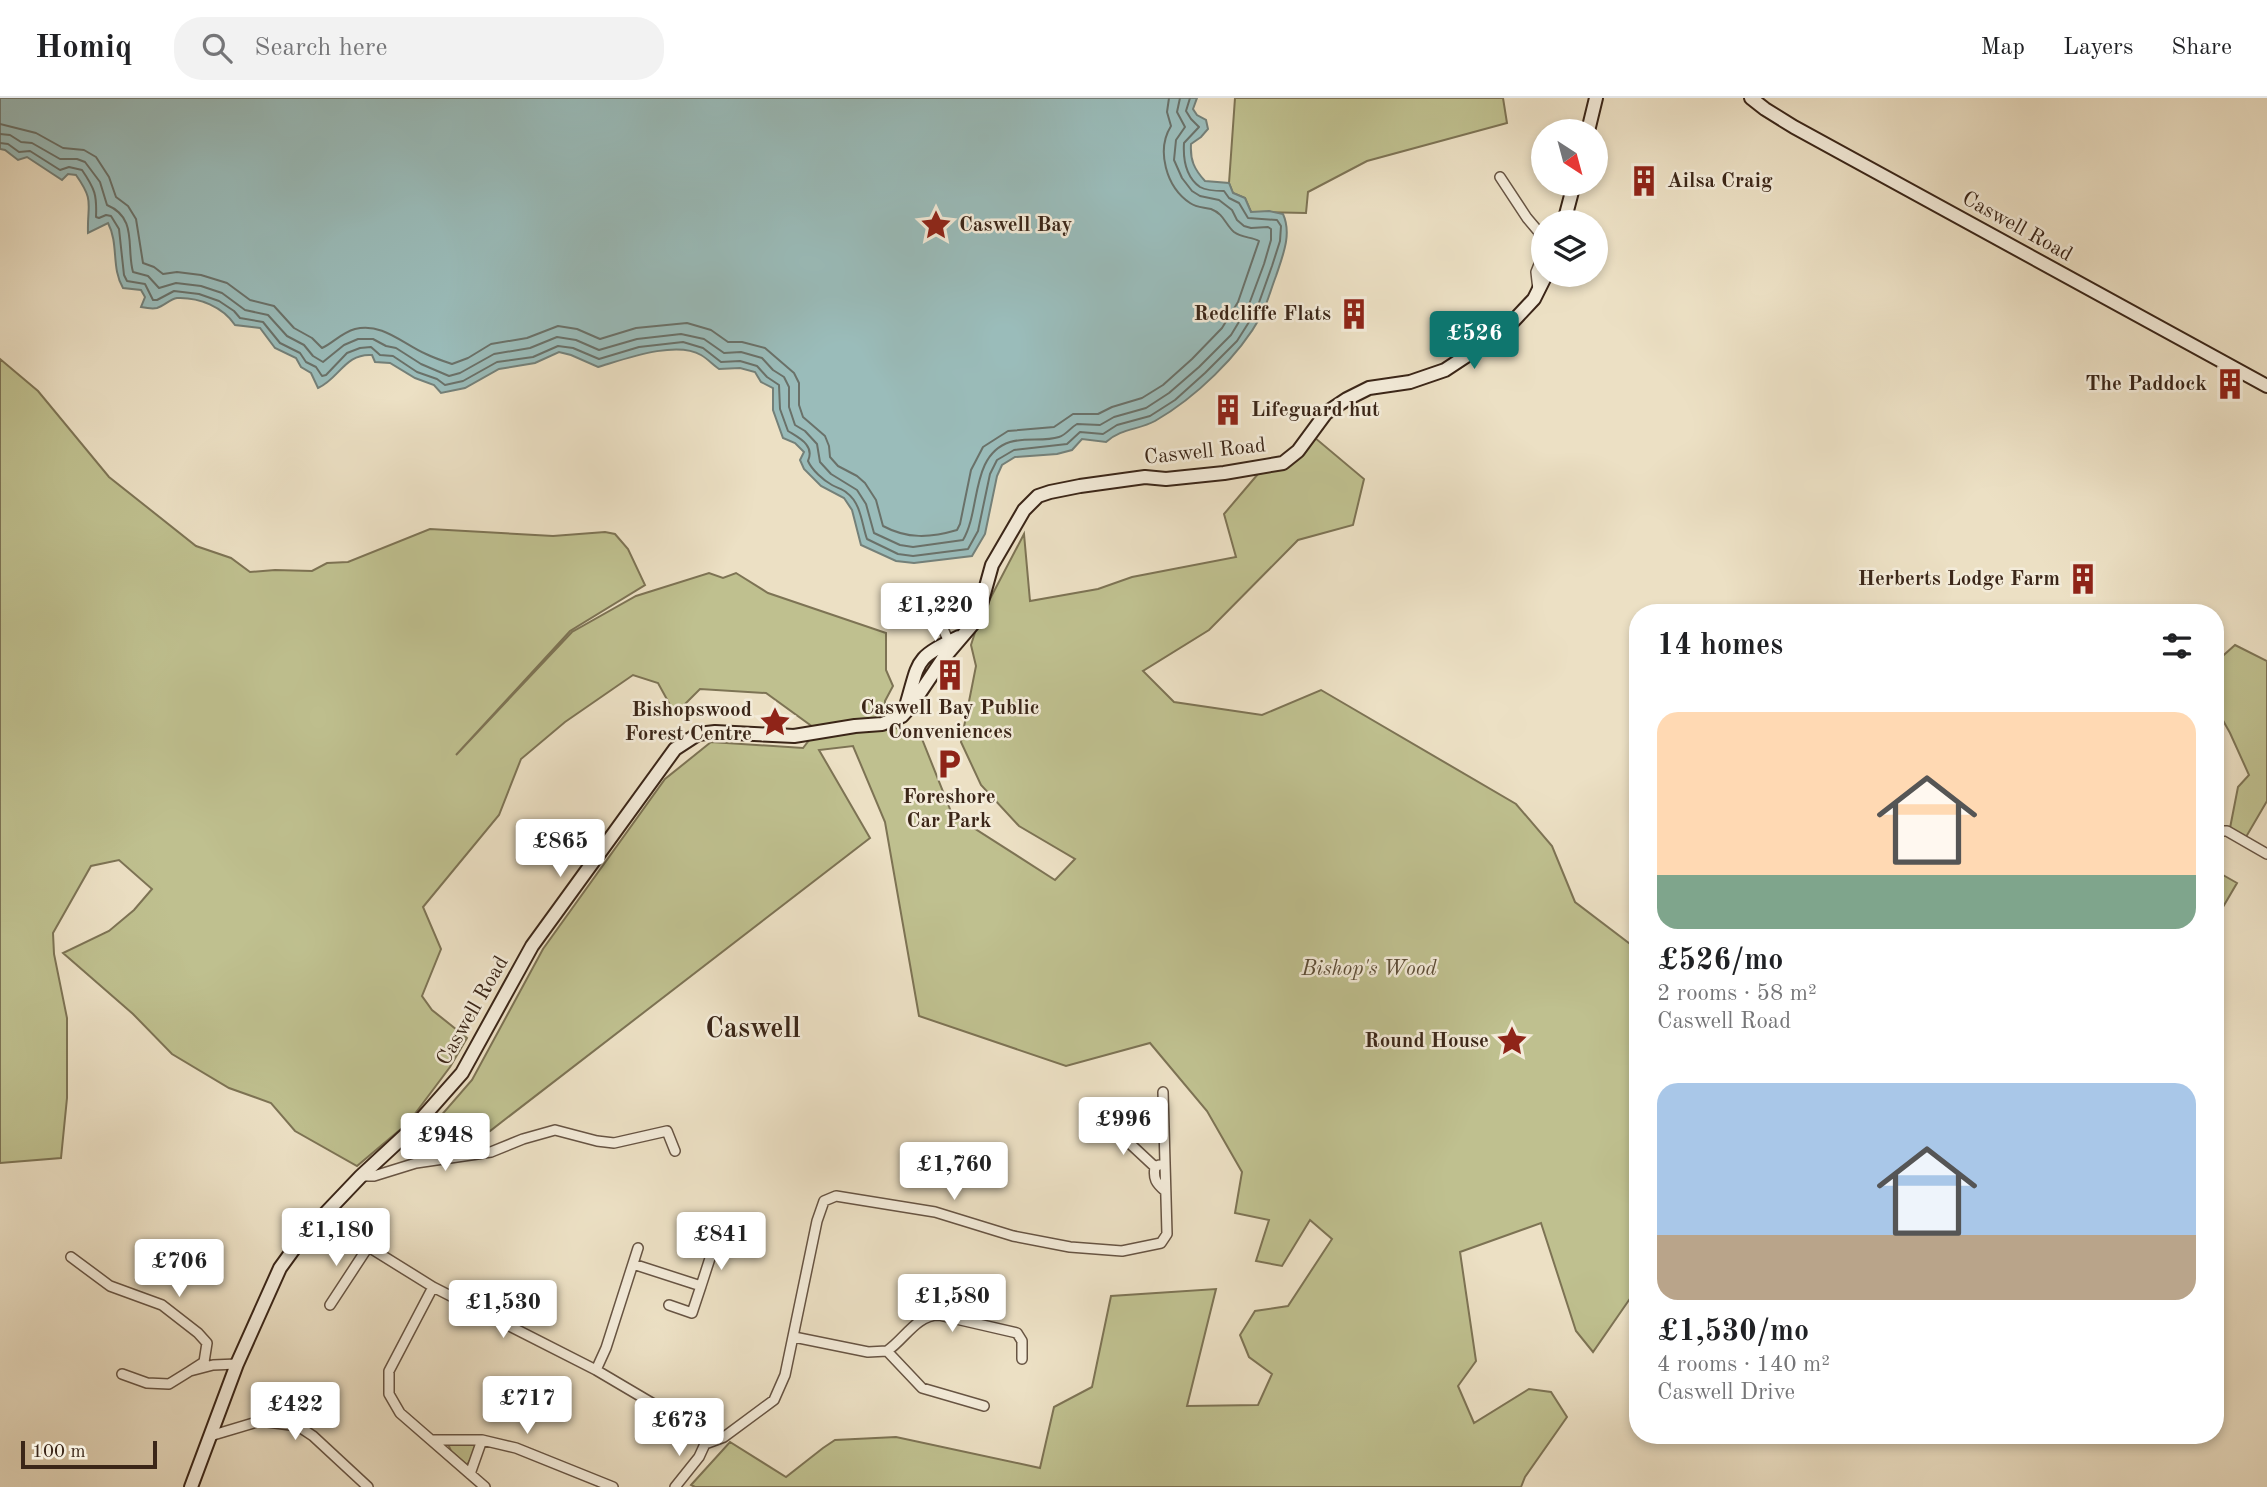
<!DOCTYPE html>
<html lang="en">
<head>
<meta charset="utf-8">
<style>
	body { margin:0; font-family:"Old Standard TT",serif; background:#f2f2f2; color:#202124; height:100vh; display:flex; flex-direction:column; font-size:26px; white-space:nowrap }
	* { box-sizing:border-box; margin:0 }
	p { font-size:23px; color:#757577 }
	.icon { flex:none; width:38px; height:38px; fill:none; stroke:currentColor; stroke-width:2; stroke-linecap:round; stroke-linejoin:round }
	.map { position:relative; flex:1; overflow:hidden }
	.sheet { position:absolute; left:1629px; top:506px; width:595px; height:840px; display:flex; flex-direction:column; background:#fff; border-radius:28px; box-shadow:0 4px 10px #0003 }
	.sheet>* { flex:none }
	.needle { width:46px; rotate:144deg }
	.tools { position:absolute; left:1531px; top:21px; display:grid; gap:14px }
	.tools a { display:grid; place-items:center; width:77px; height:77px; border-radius:50%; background:#fff; box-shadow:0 4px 10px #0003; font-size:35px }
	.scale { position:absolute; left:21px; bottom:18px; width:136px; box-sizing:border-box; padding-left:7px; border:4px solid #3b2618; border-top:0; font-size:19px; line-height:24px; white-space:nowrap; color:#3b2618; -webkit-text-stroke:5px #f3ebd9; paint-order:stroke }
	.price { position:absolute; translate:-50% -60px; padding:0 16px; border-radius:7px; background:#fff; color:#222; font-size:23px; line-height:46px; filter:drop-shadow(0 2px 4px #0008) }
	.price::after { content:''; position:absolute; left:50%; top:42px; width:21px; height:16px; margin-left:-10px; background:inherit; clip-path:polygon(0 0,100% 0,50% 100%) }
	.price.selected { background:#0f766e; color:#fff }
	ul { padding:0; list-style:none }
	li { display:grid; align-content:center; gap:14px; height:371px; padding:0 28px }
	li span { display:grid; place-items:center; height:217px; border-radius:21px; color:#555 }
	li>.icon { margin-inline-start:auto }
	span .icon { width:126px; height:126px; fill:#fffc; stroke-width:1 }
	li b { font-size:30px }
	h2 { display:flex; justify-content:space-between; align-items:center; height:84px; padding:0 28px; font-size:30px }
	header { display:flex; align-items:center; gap:42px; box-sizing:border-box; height:98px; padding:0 35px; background:#fff; border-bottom:2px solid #e0e0e0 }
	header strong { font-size:33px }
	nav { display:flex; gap:38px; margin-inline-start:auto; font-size:24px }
	.search { width:490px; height:63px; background:#f2f2f2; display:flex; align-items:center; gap:18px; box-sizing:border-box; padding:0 24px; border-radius:28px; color:#757577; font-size:26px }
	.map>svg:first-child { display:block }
</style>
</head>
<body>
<header>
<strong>Homiq</strong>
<div class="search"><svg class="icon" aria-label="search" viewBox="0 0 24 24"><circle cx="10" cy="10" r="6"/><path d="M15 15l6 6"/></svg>Search here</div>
<nav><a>Map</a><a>Layers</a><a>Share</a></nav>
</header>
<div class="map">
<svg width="2267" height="1389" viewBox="0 0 2267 1389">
	<rect width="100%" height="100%" fill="#ece0c4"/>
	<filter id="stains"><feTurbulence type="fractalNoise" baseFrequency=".00286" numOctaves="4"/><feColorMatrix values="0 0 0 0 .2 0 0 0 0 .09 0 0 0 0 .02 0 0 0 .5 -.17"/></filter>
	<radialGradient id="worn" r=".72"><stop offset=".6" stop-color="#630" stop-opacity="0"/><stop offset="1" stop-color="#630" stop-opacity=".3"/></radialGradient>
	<path fill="#bfc08f" stroke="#7d7354" stroke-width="2" d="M1235,0H1503L1507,25L1367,63L1308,94L1306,115L1251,114L1245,100L1233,95L1229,85Z
		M0,261L38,293L109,379L196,448L231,460L250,474L275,472L312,473L327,465L348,464L430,431L553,438L605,434L615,436L628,451L645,487L570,533L456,657L572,534L636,498L709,475L723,480L736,475L768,495L886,535V572L893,588L885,603L886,630L918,631L952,716L1055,782L1075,761L1019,728L981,687L961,644L976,568L971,547L979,522L1024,436L1030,503L1098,491L1132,479L1236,459L1224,416L1258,376L1283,370L1314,339L1364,381L1353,427L1298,442L1209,532L1143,573L1174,604L1262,617L1321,592L1516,706L1552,748L1575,804L1638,852V1189L1593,1254L1576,1233L1541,1125L1460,1154L1476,1263L1458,1288L1474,1325L1529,1291L1551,1294L1567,1319L1525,1379L1521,1389H695L691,1387L730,1344L786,1379L823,1350L835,1342L896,1339L1040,1370L1054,1309L1092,1289L1111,1198L1216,1191L1187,1308L1258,1307L1272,1276L1249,1259L1240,1237L1255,1213L1288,1208L1332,1141L1310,1122L1282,1168L1256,1163L1269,1122L1235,1115L1242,1074L1207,1013L1150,945L1066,968L919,918L885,724L853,648L819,652L870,740L490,1033L412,1051L472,982L543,851L665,681L711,644L803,650L817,632L766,595L700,591L675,616L658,585L633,577L565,624L521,661L499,717L423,809L441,851L422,898L432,912L467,940L450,969L408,1025L357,1068L295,1033L271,1005L229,990L172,956L133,916L63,855L109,833L134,812L152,791L119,762L91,768L53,835L54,856L67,920V1000L61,1060L0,1065Z
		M2235,547L2267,563V703L2246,739L2230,730L2238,689L2249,677L2230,635L2216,610V564Z
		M2223,777L2237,785L2223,809L2216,806V789Z
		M448,1346H476L478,1349L467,1367L451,1353Z"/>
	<path fill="#9abcba" stroke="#748079" stroke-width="2" d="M0,0H1197L1193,11L1197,17L1206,22L1208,31L1201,39L1191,46C1190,62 1194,71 1205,83L1229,85L1233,95L1245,100L1251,114L1269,113L1283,116C1292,136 1283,157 1276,178C1271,191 1267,206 1261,218C1239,258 1195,300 1155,323C1139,332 1121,330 1106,344L1082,341L1072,352L1057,356L1015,359L1002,367L997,378L985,436L972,458L914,465L896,463L861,447L852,412L844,400L821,388L804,371L800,362L804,354L795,345L783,340L773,312V290L761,284L755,274L740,270L719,271C713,267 708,261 701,257C676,242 625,261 598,269L571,257L559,254L535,265L499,271L465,290L441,295L434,287L415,280L390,265L375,264L372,257C345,255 339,281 318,290L311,275L301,269L296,260L275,250L260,230L235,227C223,209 199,199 177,200C170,201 164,208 157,210C153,211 146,210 141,209L145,199L141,192L123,190C111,170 119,146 108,125L88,135C87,105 95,104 76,77L68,76L62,82L27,59L18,62L5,52L0,51Z"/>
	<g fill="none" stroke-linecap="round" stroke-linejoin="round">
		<path stroke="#6a7169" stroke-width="2" d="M0,26L36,35L63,50L84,52L96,59L109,79L116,99L128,108L136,121L143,165L154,169L163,176L177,174L201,177L227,185L250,202L274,208L294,230L312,240L322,250C333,245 341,235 355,231C382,224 403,246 426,256C434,260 443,263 452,266L468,260L491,246L527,240L558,228L577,231L600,241L636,230L687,225L711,232L728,244H742L765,250L794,275L799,285V307L803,319L825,338L829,348L830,359L838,368L857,378L865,385L876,402L883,428C907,441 930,440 957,432L960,426L971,372L983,349L1008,333L1054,329L1073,316H1098L1112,309L1142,300L1163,287L1192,261L1222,230L1238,204L1259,143C1252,139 1242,140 1234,134C1225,126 1224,116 1211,111C1204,109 1197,110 1190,105C1166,89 1156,52 1171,28L1167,14L1169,0
			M0,36L10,37L21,44L32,45L60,61H77L85,64L100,84L107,107C138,120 126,149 133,174L148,178L159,190L176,185L201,188L222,195L245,212L268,217L287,238L304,247L313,258L323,264L344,247L358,241H373L386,248L396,250L421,266L449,278L460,275L494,256L530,250L557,239L576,242L599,252L637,241L681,236L704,241L724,255L741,254L762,260L773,272L784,279L789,289V309L795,327L805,333L817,346L820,364L831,376L857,392L866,406L874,435L900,447L913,449L963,442C981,412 970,357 1010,344C1026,339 1044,344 1059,339C1066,337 1070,330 1077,326L1100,327L1114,319L1146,310L1169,295L1199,269L1231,237L1248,209L1264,166L1271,142V131L1268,129L1251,130L1244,128L1237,122L1232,112L1219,102L1200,98L1192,93L1182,80L1174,62L1176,42L1185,29L1177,14L1180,0
			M0,45L8,46L19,54L30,53L60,72L69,69L82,72C95,91 97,97 96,119L99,120L106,117L111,118L119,131L124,177L127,183L145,186L153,202H157L174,193L199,196L219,203L234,213L240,220L263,224L280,245L300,255L306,264L316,269L322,278L326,277L347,255L360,250L371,249L380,257L393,258L417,274L437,281L445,287L463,283L497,264L533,259L558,248L573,250L599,261L639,249L683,244L703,250L721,264L740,263L757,268L767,279L779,287L780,311L788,333C799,340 815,347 808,363C812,372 823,382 832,387C837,390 843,391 847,395C861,405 862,427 867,441L898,456L913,458L968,451L978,433L990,376L997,362L1014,352L1067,346L1080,334L1103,336L1117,327L1150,318L1175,302L1205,275L1237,243L1256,213L1272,168L1280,143L1281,128L1277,122L1248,120L1239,105L1229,100L1224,93C1217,93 1207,93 1200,89C1186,79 1183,61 1184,45L1199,29L1191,21L1186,13L1190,0"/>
		<defs>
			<path id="street" d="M1500,79L1527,120L1538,133L1544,153
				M1538,192L1536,174L1544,154
				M934,498L938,518
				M940,524L949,544
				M2216,733H2227L2267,756
				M1111,1028L1155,1069
				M1159,1067L1155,1069C1153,1081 1156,1085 1165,1093
				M361,1078H374L416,1065L491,1054L523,1041L555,1032L597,1043L614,1045L667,1033L675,1053
				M322,1120L433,1189L596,1272L701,1334L705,1346
				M71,1159L110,1188L162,1207L198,1235L207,1245L204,1264L190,1273
				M633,1166L701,1188L692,1215L669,1207
				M701,1188L713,1151
				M433,1189L389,1273V1296L400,1315L485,1389
				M330,1207L368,1149
				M794,1239L868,1254L887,1253L922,1290L984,1308
				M887,1253C905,1241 916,1217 939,1217L1017,1235L1022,1243V1261
				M596,1272L606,1250L638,1150
				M122,1276L147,1285L169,1286L190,1273L213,1267L237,1266
				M210,1338L260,1323L298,1328L313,1338L368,1389
				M431,1342H482L516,1350L613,1389
				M470,1376L482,1342
				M675,1389L699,1359L705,1346L724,1339L774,1302L785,1277L817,1123L824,1103L836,1098L935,1114L1013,1138L1070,1149L1122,1153L1161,1145L1167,1136L1163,994"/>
			<path id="secondary" d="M1751,0L1765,11L1794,29L2267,288
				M1588,33L1596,0
				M1564,124L1574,86
				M906,608C920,562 913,561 959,539
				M191,1389L237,1266L280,1170L301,1141L361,1078L416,1027L462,975L532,848L675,651L698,636L715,634L794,638L855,628L882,626L902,618L911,608L942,562L977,521L992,467L1024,412L1038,398L1050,394L1080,388L1145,379L1166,381L1224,375L1283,365L1298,353L1326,315L1347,301L1369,290L1410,284L1445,272L1504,233L1534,201L1546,177"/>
		</defs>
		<use href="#street" stroke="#675443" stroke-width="12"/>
		<use href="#secondary" stroke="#3b2618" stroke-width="16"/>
		<use href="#street" stroke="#f3ebd9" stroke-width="9"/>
		<use href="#secondary" stroke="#f3ebd9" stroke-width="12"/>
	</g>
	<defs>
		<symbol id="building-bare" viewBox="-9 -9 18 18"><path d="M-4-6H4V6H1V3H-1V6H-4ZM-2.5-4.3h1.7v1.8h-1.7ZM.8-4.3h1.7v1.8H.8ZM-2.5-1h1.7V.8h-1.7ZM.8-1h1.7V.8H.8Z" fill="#8f2418" stroke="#f3ebd9" stroke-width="2.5" paint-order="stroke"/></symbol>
		<symbol id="sight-bare" viewBox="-9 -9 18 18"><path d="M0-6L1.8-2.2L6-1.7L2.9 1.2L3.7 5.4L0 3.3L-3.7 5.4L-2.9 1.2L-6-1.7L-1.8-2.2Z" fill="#8f2418" stroke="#f3ebd9" stroke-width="2.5" paint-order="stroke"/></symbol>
		<symbol id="parking-bare" viewBox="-9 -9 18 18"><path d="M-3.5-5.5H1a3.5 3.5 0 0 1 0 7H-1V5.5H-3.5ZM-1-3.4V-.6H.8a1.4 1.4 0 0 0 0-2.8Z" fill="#8f2418" stroke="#f3ebd9" stroke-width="2.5" paint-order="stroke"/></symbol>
	</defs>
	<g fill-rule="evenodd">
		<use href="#building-bare" x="1622" y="61" width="44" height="44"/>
		<use href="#sight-bare" x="914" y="105" width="44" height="44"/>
		<use href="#building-bare" x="1332" y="194" width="44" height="44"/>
		<use href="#building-bare" x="2208" y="264" width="44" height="44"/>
		<use href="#building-bare" x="1206" y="290" width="44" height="44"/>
		<use href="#building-bare" x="2061" y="459" width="44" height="44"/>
		<use href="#building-bare" x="928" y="555" width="44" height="44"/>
		<use href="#sight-bare" x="753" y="602" width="44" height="44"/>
		<use href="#parking-bare" x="927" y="644" width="44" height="44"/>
		<use href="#sight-bare" x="1490" y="921" width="44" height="44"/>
	</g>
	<g text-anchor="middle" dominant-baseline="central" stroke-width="5" stroke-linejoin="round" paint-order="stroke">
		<g font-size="21" font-weight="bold" fill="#3b2618" stroke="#f3ebd9" text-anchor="end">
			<text x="1667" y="83" text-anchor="start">Ailsa Craig</text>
			<text x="959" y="127" text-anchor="start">Caswell Bay</text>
			<text x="1331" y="216">Redcliffe Flats</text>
			<text x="2207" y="286">The Paddock</text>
			<text x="1251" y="312" text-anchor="start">Lifeguard hut</text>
			<text x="2060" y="481">Herberts Lodge Farm</text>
			<text x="950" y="610" text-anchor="middle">Caswell Bay Public<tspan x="950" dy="24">Conveniences</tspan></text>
			<text x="752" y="612">Bishopswood<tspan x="752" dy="24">Forest Centre</tspan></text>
			<text x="949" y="699" text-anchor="middle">Foreshore<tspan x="949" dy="24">Car Park</tspan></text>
			<text x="1489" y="943">Round House</text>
		</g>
		<g font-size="21" fill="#3b2618" stroke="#f3ebd9">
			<text transform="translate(2017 129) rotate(29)">Caswell Road</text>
			<text transform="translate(1205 354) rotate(-6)">Caswell Road</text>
			<text transform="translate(473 913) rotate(-60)">Caswell Road</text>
		</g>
		<g font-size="21" font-style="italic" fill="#5c4c36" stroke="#f3ebd9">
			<text x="1369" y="871">Bishop's Wood</text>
		</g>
		<g font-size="28" font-weight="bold" fill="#3b2618" stroke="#f3ebd9">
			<text x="753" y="932">Caswell</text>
		</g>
	</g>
	<rect width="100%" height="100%" filter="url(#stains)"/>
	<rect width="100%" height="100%" fill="url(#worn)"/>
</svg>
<div class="tools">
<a><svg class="needle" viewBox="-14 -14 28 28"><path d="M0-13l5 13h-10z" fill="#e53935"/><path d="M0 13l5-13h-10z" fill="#757577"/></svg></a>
<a><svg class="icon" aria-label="layers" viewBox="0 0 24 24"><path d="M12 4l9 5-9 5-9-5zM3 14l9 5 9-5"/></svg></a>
</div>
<div class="scale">100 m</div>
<b class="price selected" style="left:1474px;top:273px">£526</b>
<b class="price" style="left:935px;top:545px">£1,220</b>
<b class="price" style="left:560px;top:781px">£865</b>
<b class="price" style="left:1123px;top:1059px">£996</b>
<b class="price" style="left:445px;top:1075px">£948</b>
<b class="price" style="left:954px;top:1104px">£1,760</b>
<b class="price" style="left:336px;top:1170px">£1,180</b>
<b class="price" style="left:721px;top:1174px">£841</b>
<b class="price" style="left:179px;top:1201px">£706</b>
<b class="price" style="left:952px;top:1236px">£1,580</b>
<b class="price" style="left:503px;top:1242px">£1,530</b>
<b class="price" style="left:527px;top:1338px">£717</b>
<b class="price" style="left:295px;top:1344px">£422</b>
<b class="price" style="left:679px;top:1360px">£673</b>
<section class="sheet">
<h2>14 homes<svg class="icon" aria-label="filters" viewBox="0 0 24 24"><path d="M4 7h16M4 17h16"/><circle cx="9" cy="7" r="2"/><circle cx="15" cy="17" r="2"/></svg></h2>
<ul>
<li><span style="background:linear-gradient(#ffd9b3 75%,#7fa58c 0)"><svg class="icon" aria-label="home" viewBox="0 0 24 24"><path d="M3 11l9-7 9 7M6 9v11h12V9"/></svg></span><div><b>£526/mo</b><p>2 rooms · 58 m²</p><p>Caswell Road</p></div></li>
<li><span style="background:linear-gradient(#a9c7e8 70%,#b9a48a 0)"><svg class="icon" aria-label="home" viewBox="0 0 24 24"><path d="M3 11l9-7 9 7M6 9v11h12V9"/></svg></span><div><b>£1,530/mo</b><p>4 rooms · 140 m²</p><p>Caswell Drive</p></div></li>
</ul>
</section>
</div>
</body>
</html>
